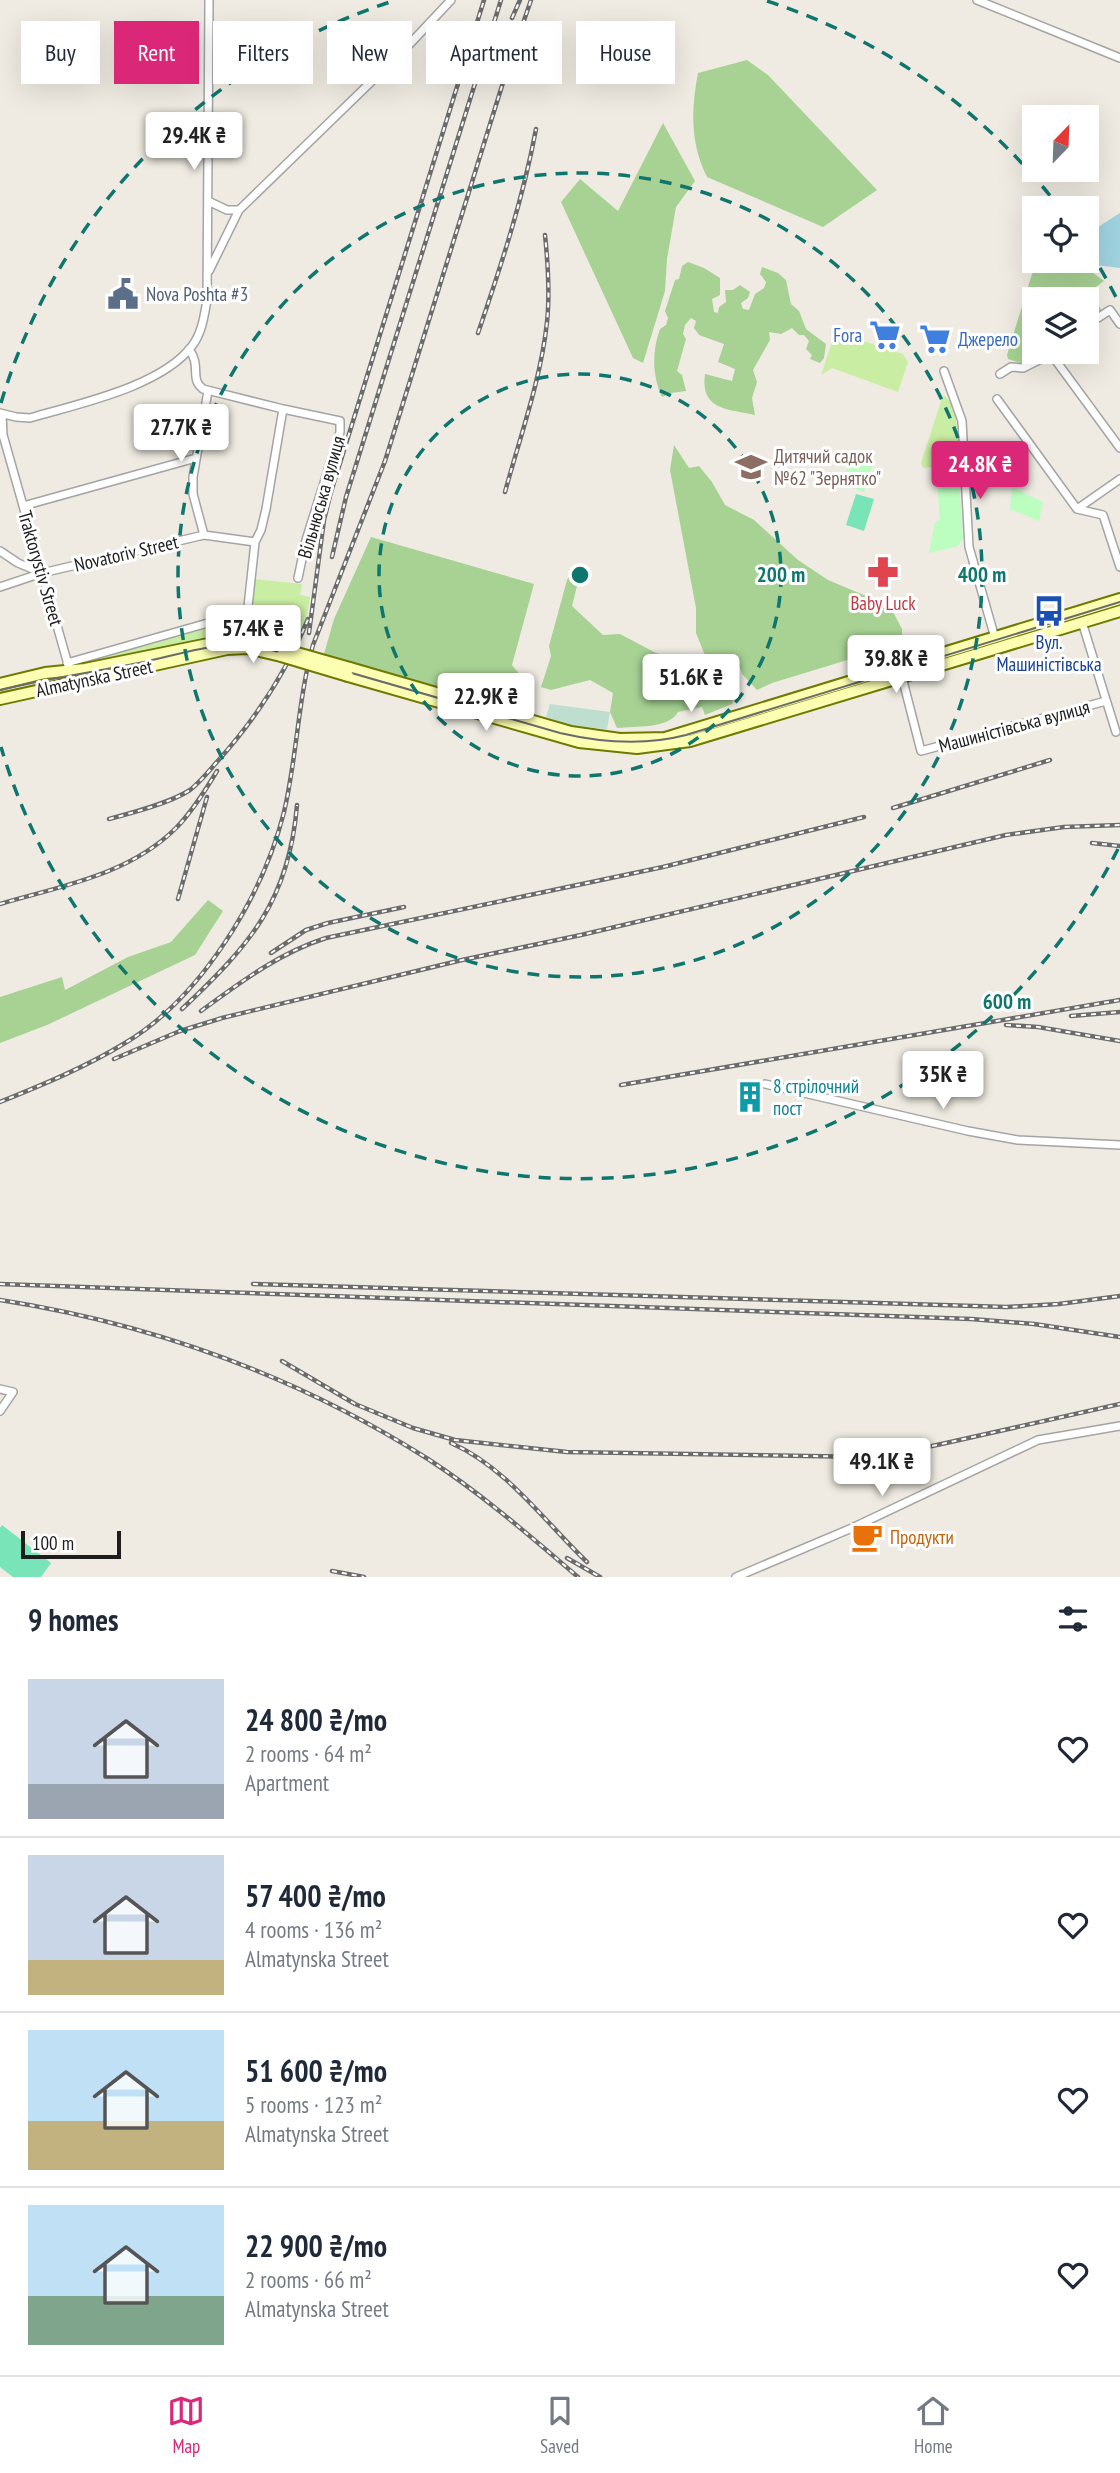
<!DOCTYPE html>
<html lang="en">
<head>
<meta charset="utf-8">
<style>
	body { margin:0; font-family:"PT Sans Narrow",sans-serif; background:#f6f6f7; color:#1f2937; height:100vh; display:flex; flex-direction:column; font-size:26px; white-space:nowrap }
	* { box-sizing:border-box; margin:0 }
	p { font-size:23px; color:#747a83 }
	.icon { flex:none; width:38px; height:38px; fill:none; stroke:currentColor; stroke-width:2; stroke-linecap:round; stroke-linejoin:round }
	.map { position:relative; height:1577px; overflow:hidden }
	.side { display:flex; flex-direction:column; background:#fff; flex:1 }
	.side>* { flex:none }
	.banner { position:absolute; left:21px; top:21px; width:700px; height:63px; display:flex; gap:14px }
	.needle { width:46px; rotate:23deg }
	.tools { position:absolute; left:1022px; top:105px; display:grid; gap:14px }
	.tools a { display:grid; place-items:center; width:77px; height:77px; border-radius:0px; background:#fff; box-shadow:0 7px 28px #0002; font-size:35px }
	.scale { position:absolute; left:21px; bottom:18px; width:100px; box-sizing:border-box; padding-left:7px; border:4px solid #1d1d1d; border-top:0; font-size:19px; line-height:24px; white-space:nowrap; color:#1d1d1d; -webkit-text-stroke:5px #fff; paint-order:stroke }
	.price { position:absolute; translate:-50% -60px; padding:0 16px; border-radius:7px; background:#fff; color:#222; font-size:23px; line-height:46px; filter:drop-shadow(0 2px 4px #0008) }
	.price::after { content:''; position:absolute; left:50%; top:42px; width:21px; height:16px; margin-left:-10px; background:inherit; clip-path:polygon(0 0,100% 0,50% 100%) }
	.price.active { background:#db2777; color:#fff }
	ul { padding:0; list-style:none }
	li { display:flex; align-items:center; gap:21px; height:175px; padding:0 28px }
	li+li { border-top:2px solid #e0e1e3 }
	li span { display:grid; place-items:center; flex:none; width:196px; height:140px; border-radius:0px; color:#555 }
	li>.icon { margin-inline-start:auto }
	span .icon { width:84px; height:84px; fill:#fffc; stroke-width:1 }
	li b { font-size:30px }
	h2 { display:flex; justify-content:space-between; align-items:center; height:84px; padding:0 28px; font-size:30px }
	.chip { padding:0 24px; border-radius:0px; background:#fff; box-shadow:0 7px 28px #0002; font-size:24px; line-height:63px }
	.chip.active { background:#db2777; color:#fff }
	.menu { display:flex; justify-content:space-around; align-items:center; height:98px; border-top:2px solid #e0e1e3; background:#fff; font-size:19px; color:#747a83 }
	.menu a { display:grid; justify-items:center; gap:4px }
	.menu .active { color:#db2777 }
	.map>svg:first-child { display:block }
</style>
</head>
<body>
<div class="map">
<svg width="1120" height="1577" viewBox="0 0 1120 1577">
	<rect width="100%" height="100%" fill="#efebe2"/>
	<path fill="#caeda4" d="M842,334L903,354L908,362L898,392L832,368L821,375L833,339Z
		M945,396C957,407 957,429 959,445L936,447L932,467L923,468L921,463L942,398Z
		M253,579L302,584L300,595L310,597L307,616L292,649L80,665L76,663L227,622L249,620L253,614Z"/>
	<path fill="#a7d294" d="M747,60L768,75L877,190L823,227L707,177C690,143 691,110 698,73Z
		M663,123L695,181L676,207L667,259L665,291L643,363L633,358L561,202L580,179L618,211Z
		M688,262L704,268L720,278V295L712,299L714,312L718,313L719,307L726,302L725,290H733L740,285L750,292L748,298L741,303L743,309L749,310L755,294L764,288L766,282L760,274L762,267L778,273L786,280L791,304L799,311L806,329L826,344L824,358L820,363L810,359L812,355L806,349L809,341L804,335H799L792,328L781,334L769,332L770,340L753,370L757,382L752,398L755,415C727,409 700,410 705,374L732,381L735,369L718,362L724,344L699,335L694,328L696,321L691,318L685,325L683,334L686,339L677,371L682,375L686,391L671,393L662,397C652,376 652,350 660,329L666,325L668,318L665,311L675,280L679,279L682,266Z
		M1037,267L1092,272L1104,281L1090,291L1102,311L1087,320V299H1034V352H1045L1023,364L1008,359L1007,355L1032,274Z
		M674,445L689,468L699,466L712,482L725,505L754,520L798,560L828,580L890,606L902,629V646L880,650L772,683L757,690L742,674L736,656L732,657L738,685L732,704L705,715L702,707L678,712C669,729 635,726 617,728L610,712L613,693L590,680L551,690L541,687L551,656L549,646L567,580L574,569L580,574L572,606L603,635L620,634L656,653L679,659L676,687L689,695L696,681L686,664L692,657L709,687L716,684L713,669L704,653L696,633V608L670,470Z
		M371,537L534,584L512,665L527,683L521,705L517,710L324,654L334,619Z
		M208,900L223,911L195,955L47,1025L0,1043V997L62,977L65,990L128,957L171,942Z"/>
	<path fill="#bedfcf" d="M550,704L610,712L607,729L571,726L546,717Z"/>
	<path fill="#bcfdc0" d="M850,458L872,466L864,492L842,484Z
		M943,474L957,476L959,481L963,538L958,546L929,553L935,522L940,520C939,505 935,488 943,474Z
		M1012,487L1043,502L1039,521L1010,509Z"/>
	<path fill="#7ae4b9" d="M856,494L874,499L864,531L846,525Z
		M2,1525L51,1563L41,1577H13L0,1567V1528Z"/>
	<path fill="#9fd3e0" d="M1120,213V268L1070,262L1069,261H1087V230L1098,227Z"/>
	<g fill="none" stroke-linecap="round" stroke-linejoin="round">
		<defs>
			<path id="street" d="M977,0L1120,58
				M208,201L227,210H239
				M209,271L239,210L406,48L451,0
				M1087,325L1110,310L1120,324
				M189,349C202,367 189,378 203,389L283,409L340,421V432L306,540L298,578
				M1051,354L1120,448
				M944,371L962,421L969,547L995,638
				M1000,374L1011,367L1023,368L1051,354
				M997,399L1077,509L1103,515L1120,567
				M0,413L16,417L30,418C77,404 161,387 192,346C202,333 204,317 207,300L209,0
				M2,414L3,435L73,682
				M23,506L196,458
				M1077,509L1120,479
				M204,535L193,494V477L208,391
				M0,551L18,563L42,573
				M0,587L42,573L204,535L255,542
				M1082,622L1116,732
				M67,663L222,619L247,616L255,542L261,530L266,509L283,409
				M902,677L921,751L1106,701
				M765,1084L968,1131L1018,1140L1120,1145
				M0,1389L13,1392L0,1411
				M736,1577L852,1528L1038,1440L1120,1426"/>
			<path id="secondary" d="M350,668L571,732L620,739L665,738L1120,599
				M348,676L579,742L637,748L690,741L1120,611
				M0,684L45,673L85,669L223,641H249L283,649
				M0,699L227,649L247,648L281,656"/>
		</defs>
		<use href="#street" stroke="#a4a4a4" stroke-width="10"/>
		<use href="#secondary" stroke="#6e7900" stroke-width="14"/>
		<use href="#street" stroke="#fff" stroke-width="7"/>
		<use href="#secondary" stroke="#fcfeb2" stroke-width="10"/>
		<path stroke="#6b6b6b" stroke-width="2" d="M0,690C44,679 89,673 133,664C172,657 212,642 251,644L560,733C603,743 644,746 686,735L1120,602"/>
		<defs>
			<path id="rail" d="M512,18L520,0
				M478,333C501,266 523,199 536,129
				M505,492C520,437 541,379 547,322C550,294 548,264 545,235
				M332,557L346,497L501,0
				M309,633L324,520L331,492L484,0
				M893,808L1050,760
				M109,819C132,813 170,803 190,790C199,783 208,772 216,763C254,721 287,671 308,619
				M1092,843L1120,846
				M178,899L207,797
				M0,904C61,886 129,875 176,828C192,812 205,791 217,771
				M271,953L306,930L328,923L404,907
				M182,1009C250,945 289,901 297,805
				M201,1011C241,982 279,953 326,938L663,867L864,817
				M1071,1016L1120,1012
				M1006,1025L1038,1027L1120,1041
				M114,1059L180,1031L222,1018L462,960L581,935L1006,835L1064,827L1120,825
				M621,1085L1120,1000
				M0,1102C42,1085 86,1067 125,1043C201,998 263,896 284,812C297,757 298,699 313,645L385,461L506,73L531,0
				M0,1284L971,1319L1034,1324L1120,1337
				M253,1284L1007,1307L1059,1304L1120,1296
				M0,1300C153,1324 297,1376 428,1459C482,1494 530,1536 578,1577
				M282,1361L355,1404L413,1428L455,1440L567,1452L868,1457L890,1455L946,1443L1120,1404
				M451,1443C506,1467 545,1522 587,1562
				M567,1558L600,1577
				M332,1571L364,1577"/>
		</defs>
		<use href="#rail" stroke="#6b6b6b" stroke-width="4.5"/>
		<use href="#rail" stroke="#fff" stroke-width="2" stroke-dasharray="5" stroke-linecap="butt"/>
		<defs>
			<path id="secondary-bridge" d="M283,649L350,668
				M281,656L348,676"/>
		</defs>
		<use href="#secondary-bridge" stroke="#6e7900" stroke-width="14" stroke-linecap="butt"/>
		<use href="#secondary-bridge" stroke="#fcfeb2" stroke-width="10"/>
	</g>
	<g fill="none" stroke="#0f766e" stroke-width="3.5" stroke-dasharray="12 9">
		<circle cx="580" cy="575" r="201"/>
		<circle cx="580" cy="575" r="402"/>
		<path d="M1118 849A604 604 0 0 1 1 747M1 403A604 604 0 0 1 393 1M767 1A604 604 0 0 1 1059 207M1089 250A604 604 0 0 1 1118 301"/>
	</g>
	<defs>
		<symbol id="civic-bare" viewBox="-9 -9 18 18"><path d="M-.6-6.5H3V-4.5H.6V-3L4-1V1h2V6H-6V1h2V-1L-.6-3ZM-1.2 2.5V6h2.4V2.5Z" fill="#5c6f8a" stroke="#fff" stroke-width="2.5" paint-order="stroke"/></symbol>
		<symbol id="supermarket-bare" viewBox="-9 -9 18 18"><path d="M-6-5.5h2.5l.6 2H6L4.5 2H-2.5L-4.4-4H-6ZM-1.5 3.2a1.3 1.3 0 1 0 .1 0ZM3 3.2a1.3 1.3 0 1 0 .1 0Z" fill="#3f7fe0" stroke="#fff" stroke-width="2.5" paint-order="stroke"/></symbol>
		<symbol id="school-bare" viewBox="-9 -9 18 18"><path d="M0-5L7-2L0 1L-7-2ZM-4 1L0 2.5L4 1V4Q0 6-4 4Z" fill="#8d6e63" stroke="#fff" stroke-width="2.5" paint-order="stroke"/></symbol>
		<symbol id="pharmacy-bare" viewBox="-9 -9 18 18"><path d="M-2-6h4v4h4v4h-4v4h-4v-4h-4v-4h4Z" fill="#e0444e" stroke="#fff" stroke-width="2.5" paint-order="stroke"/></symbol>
		<symbol id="bus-bare" viewBox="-9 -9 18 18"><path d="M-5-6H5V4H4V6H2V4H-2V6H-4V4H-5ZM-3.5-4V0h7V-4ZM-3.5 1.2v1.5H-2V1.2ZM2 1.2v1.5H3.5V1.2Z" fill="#1a4fb4" stroke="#fff" stroke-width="2.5" paint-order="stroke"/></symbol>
		<symbol id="building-bare" viewBox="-9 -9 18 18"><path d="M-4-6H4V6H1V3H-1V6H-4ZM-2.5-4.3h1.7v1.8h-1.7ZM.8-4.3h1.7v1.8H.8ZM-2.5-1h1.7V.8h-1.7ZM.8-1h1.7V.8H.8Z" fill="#0f9aa8" stroke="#fff" stroke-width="2.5" paint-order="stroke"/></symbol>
		<symbol id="cafe-bare" viewBox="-9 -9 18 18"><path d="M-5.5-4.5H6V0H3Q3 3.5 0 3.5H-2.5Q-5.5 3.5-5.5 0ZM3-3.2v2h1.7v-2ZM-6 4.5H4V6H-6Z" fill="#e8710a" stroke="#fff" stroke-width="2.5" paint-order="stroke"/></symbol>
	</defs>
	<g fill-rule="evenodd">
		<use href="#civic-bare" x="101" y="272" width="44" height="44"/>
		<use href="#supermarket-bare" x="863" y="313" width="44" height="44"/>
		<use href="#supermarket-bare" x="913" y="317" width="44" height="44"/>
		<use href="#school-bare" x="729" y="445" width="44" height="44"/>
		<use href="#pharmacy-bare" x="861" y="550" width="44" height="44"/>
		<use href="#bus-bare" x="1027" y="589" width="44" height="44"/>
		<use href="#building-bare" x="728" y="1075" width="44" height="44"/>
		<use href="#cafe-bare" x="845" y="1515" width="44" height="44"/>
	</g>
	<g text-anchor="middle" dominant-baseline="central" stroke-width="6" stroke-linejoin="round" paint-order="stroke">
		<g font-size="19" fill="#4e5e75" stroke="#fff" text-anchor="start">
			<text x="146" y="294">Nova Poshta #3</text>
		</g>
		<g font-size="19" fill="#366cbe" stroke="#fff" text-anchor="end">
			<text x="862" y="335">Fora</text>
			<text x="958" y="339" text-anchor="start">Джерело</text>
		</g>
		<g font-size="19" fill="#785e54" stroke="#fff" text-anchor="start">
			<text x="774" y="456">Дитячий садок<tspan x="774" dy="22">№62 "Зернятко"</tspan></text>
		</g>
		<g font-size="19" fill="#1d1d1d" stroke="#fff">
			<text transform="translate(321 497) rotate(-74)">Вільнюська вулиця</text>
			<text transform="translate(126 553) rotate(-13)">Novatoriv Street</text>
			<text transform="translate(41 568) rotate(74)">Traktorystiv Street</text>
			<text transform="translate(94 678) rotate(-12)">Almatynska Street</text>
			<text transform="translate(1014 726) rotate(-15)">Машиністівська вулиця</text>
		</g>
		<g font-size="19" fill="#be3a42" stroke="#fff">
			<text x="883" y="603">Baby Luck</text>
		</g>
		<g font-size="19" fill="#164399" stroke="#fff">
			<text x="1049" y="642">Вул.<tspan x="1049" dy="22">Машиністівська</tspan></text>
		</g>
		<g font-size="19" fill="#0d838f" stroke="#fff" text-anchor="start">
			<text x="773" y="1086">8 стрілочний<tspan x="773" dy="22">пост</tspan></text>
		</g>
		<g font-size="19" fill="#c56008" stroke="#fff" text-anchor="start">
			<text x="890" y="1537">Продукти</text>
		</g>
	</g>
	<circle cx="580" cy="575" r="10" fill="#0f766e" stroke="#fff" stroke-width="3.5"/>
	<g font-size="21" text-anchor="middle" font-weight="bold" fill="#0f766e" stroke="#fff" stroke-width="6" stroke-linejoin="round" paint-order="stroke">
		<text x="781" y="582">200 m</text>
		<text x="982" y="582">400 m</text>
		<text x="1007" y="1009">600 m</text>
	</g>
</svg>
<div class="tools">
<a><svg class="needle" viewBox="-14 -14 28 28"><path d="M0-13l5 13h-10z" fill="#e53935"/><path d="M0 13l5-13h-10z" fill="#747a83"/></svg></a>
<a><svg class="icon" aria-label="locate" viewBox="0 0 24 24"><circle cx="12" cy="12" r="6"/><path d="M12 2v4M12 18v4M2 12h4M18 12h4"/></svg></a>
<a><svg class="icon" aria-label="layers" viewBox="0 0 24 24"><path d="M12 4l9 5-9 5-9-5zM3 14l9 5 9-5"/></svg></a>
</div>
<div class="scale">100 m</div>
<b class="price" style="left:194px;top:172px">29.4K ₴</b>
<b class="price" style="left:181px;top:464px">27.7K ₴</b>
<b class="price active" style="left:980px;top:501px">24.8K ₴</b>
<b class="price" style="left:253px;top:665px">57.4K ₴</b>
<b class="price" style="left:896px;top:695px">39.8K ₴</b>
<b class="price" style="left:691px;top:714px">51.6K ₴</b>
<b class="price" style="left:486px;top:733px">22.9K ₴</b>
<b class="price" style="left:943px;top:1111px">35K ₴</b>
<b class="price" style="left:882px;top:1498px">49.1K ₴</b>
<div class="banner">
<a class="chip">Buy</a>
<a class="chip active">Rent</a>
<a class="chip">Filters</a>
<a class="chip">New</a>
<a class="chip">Apartment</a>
<a class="chip">House</a>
</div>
</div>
<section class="side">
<h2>9 homes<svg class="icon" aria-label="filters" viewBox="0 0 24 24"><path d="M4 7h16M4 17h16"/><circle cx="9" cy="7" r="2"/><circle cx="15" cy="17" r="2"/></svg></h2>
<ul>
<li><span style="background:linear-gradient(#c9d6e8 75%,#9aa5b1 0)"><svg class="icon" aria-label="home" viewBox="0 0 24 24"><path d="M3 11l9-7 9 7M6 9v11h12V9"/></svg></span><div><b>24 800 ₴/mo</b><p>2 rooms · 64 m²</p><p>Apartment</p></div><svg class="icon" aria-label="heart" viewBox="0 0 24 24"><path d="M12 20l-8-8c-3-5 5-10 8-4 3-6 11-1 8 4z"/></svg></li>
<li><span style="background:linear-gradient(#c9d6e8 75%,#c2b280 0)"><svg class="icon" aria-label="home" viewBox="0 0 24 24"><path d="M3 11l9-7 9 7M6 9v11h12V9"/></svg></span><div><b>57 400 ₴/mo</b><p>4 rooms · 136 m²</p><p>Almatynska Street</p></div><svg class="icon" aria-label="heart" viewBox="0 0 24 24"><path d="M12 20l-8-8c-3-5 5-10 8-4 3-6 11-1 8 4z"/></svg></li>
<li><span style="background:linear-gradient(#bfe0f5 65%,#c2b280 0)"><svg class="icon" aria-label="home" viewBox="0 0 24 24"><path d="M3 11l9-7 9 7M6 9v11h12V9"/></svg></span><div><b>51 600 ₴/mo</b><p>5 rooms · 123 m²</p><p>Almatynska Street</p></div><svg class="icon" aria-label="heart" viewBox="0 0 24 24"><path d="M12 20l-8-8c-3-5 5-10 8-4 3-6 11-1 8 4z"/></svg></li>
<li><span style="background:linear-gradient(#bfe0f5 65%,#7fa58c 0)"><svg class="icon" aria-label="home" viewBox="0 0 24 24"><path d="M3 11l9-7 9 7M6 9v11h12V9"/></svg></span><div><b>22 900 ₴/mo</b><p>2 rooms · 66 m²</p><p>Almatynska Street</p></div><svg class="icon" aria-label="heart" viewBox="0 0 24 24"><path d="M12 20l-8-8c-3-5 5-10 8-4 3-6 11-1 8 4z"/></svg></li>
</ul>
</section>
<nav class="menu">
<a class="active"><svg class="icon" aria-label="map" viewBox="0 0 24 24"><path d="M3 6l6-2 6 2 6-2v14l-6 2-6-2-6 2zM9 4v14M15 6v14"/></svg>Map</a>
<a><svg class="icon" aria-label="saved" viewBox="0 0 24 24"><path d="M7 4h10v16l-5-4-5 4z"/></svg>Saved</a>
<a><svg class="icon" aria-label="home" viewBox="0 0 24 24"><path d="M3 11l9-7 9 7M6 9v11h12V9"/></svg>Home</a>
</nav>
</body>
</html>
